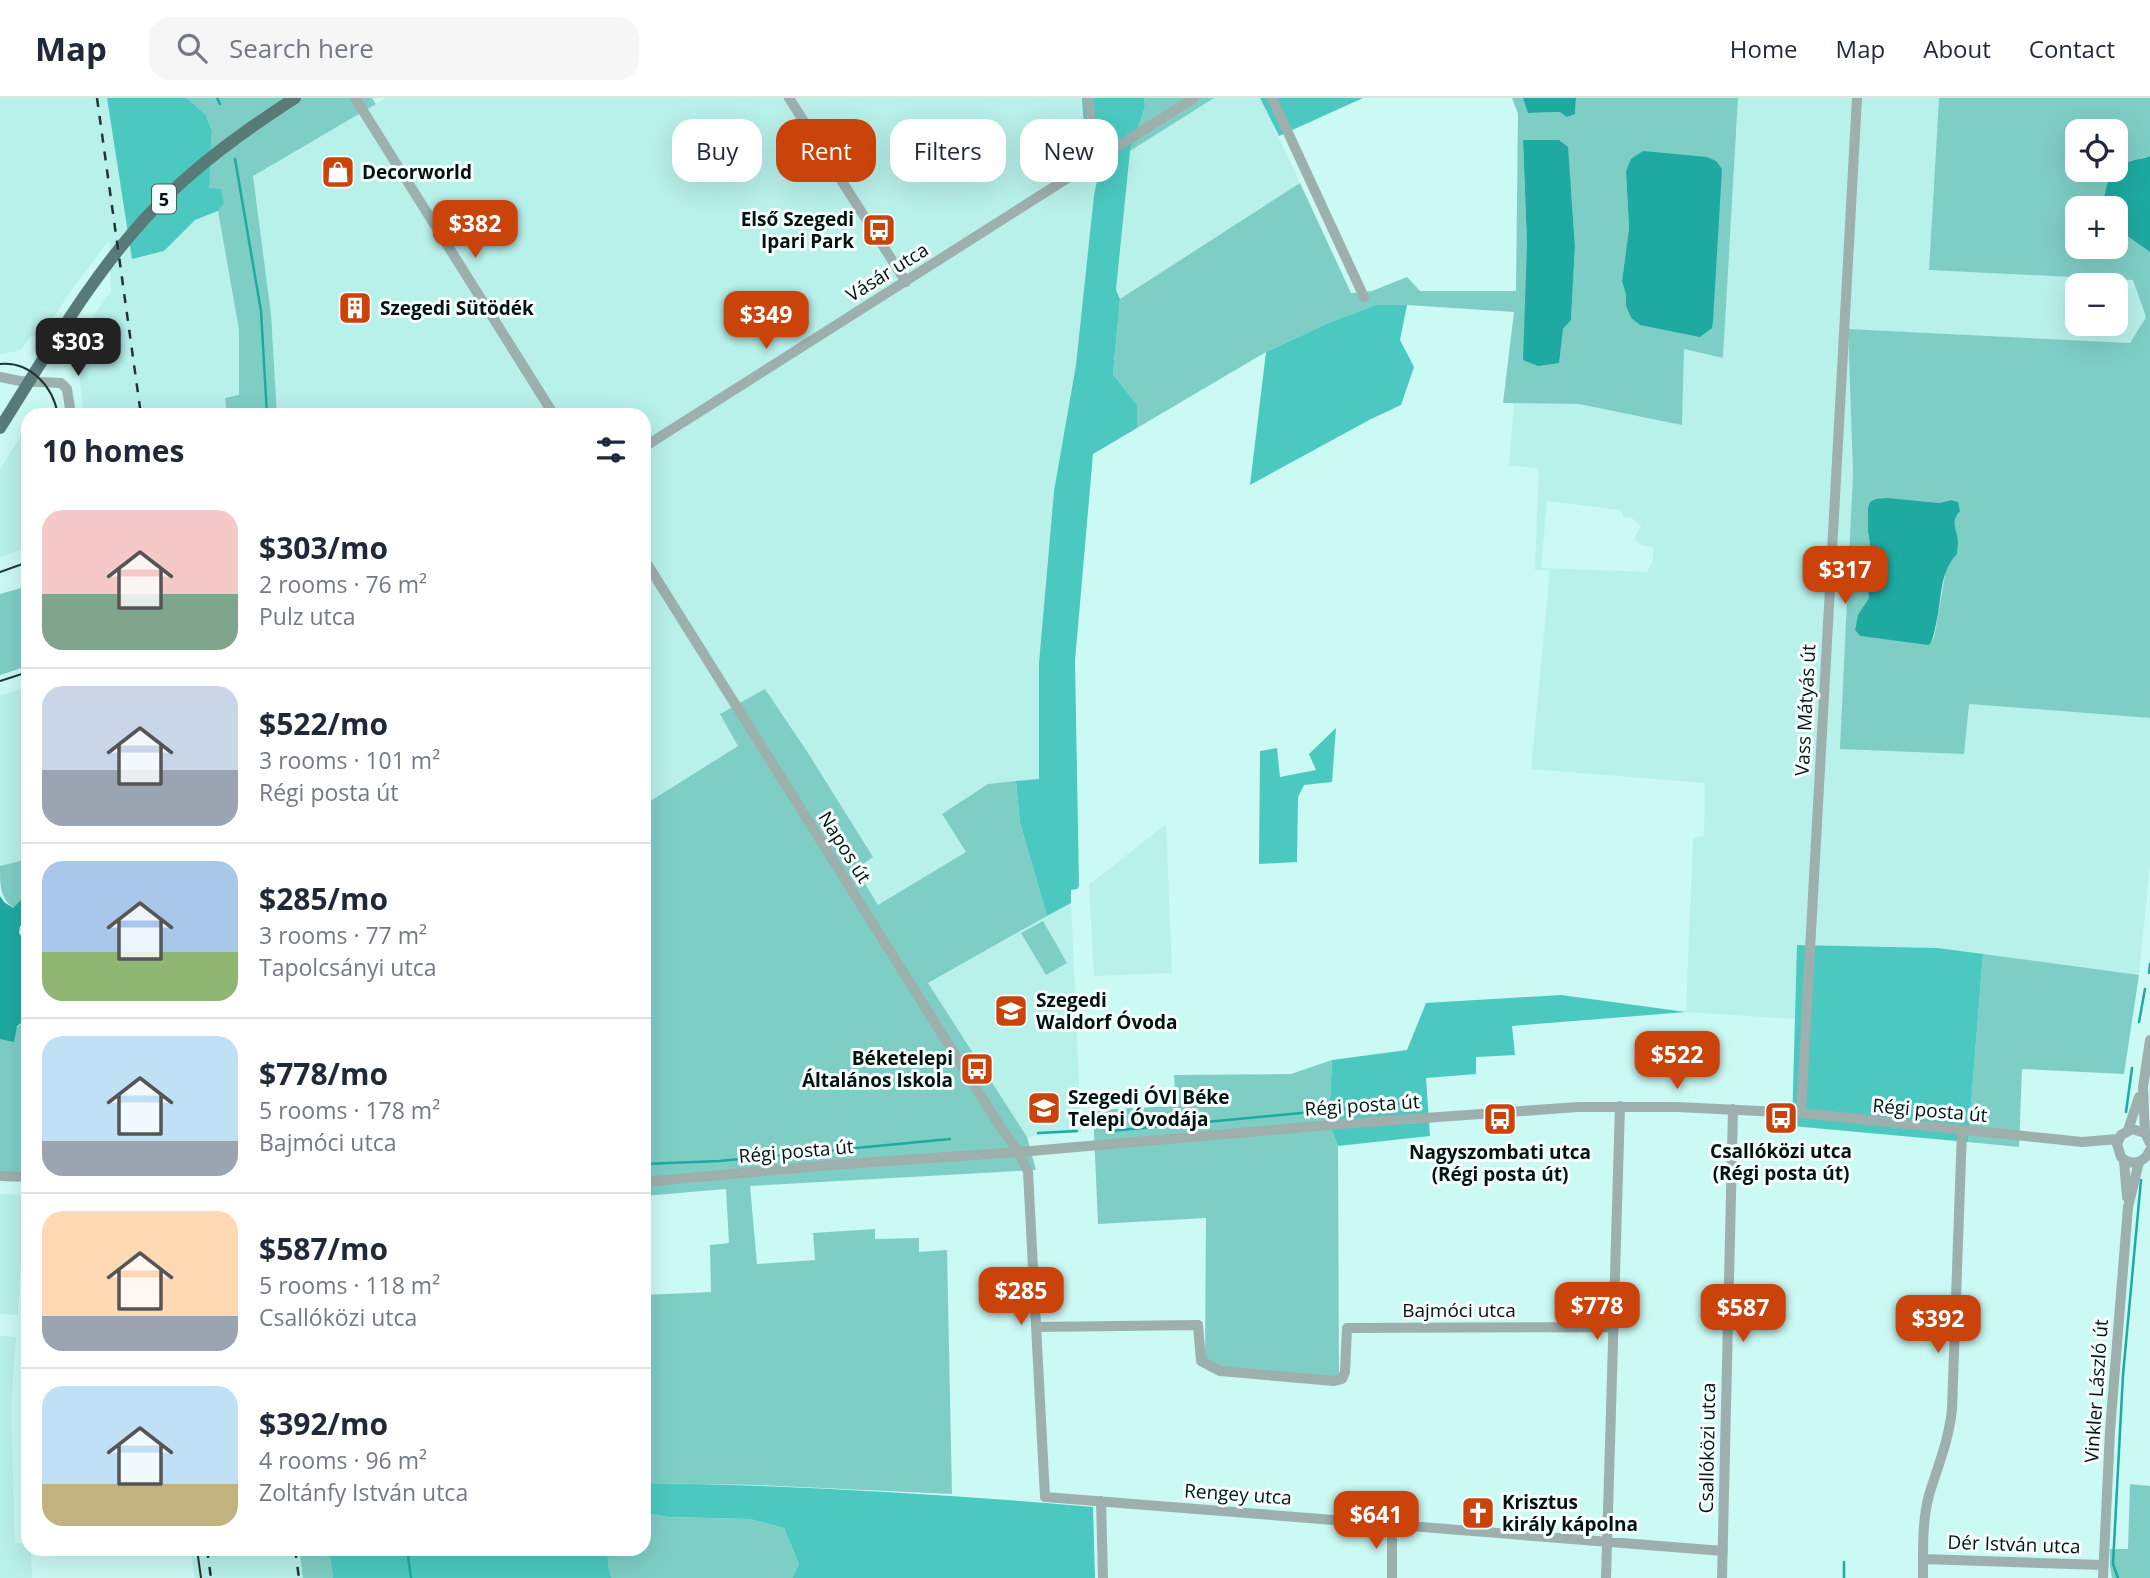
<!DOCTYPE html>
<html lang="en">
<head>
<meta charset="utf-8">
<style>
	body { margin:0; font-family:"Open Sans",sans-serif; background:#f6f6f7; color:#1f2937; height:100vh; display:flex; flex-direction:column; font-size:26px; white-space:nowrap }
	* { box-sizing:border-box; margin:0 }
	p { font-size:23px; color:#747a83 }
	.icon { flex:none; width:38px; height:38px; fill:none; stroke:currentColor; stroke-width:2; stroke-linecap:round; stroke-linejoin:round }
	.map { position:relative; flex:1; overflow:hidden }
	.side { position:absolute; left:21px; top:310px; width:630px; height:1148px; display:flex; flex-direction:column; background:#fff; border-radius:21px; box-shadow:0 7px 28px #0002 }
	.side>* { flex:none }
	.hud { position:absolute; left:672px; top:21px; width:665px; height:63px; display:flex; gap:14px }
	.tools { position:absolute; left:2065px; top:21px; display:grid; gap:14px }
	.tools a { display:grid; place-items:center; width:63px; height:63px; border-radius:14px; background:#fff; box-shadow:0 7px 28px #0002; font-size:35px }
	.price { position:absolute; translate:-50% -60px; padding:0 16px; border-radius:14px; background:#c9430b; color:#fff; font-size:23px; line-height:46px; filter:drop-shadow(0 2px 4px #0008) }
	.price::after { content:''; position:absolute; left:50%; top:42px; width:21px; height:16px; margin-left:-10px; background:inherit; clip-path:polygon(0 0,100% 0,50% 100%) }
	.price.current { background:#222; color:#fff }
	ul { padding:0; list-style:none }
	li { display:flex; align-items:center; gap:21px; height:175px; padding:0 21px }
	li+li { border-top:2px solid #e0e1e3 }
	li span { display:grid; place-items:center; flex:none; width:196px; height:140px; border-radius:21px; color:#555 }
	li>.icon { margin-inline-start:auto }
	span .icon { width:84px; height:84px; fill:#fffc; stroke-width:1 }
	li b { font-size:30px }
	h2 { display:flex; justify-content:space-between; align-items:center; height:84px; padding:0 21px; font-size:30px }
	.pill { padding:0 24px; border-radius:21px; background:#fff; box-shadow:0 7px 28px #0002; font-size:24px; line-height:63px }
	.pill.current { background:#c9430b; color:#fff }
	header { display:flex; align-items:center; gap:42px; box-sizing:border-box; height:98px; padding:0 35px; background:#fff; border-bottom:2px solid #e0e1e3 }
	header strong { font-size:33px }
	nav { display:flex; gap:38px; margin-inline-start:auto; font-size:24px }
	.search { width:490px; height:63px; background:#f6f6f7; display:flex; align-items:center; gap:18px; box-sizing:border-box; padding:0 24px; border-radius:21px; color:#747a83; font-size:26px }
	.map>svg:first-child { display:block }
</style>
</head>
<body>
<header>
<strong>Map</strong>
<div class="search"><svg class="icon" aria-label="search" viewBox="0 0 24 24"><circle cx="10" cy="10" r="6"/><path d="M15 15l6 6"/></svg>Search here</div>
<nav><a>Home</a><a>Map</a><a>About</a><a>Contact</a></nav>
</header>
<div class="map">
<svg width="2150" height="1480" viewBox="0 0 2150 1480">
	<rect width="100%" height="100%" fill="#cbf9f4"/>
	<path fill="#b8f0ea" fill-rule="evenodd" d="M0,0H107L132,161L164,153L195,122L218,113L239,232V298L225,300L227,317H84L75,242L111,194L109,142L68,197L42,238H31L21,251L13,254L0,256Z
		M386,0H1082L1086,59L1099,74L1094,97L1076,267L1054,393L1039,565V681L988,686L942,716L966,754L878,807L855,770L873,759L808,655L738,648L644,707V317H277L271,216L253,78Z
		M1214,0H1260L1300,85L1120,201L1116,192L1130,53Z
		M1738,0H1939L1929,172L2133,182L2146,219L2130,245L1848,231L1853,375L1968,606L2150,620V764L2139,877L1938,850L1798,847L1796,921L1686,914L1693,740L1704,738L1705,685L1531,671L1550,472H1535L1539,371L1509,367L1514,305L1579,306L1682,326L1684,251L1723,260ZM2077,187H2116V226H2077ZM1547,403L1621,412L1623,419L1632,420L1641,428L1634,441L1640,446L1653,450V463L1647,474L1541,470Z
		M28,333V446L25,451L0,459V371L22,336Z
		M28,589V761L0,768V598Z
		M1166,726L1172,875L1094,878L1089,787Z
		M1071,805L1081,1034L1027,1039L928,885Z
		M0,1096L28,1097L27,1120H24L18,1217L0,1216Z
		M0,1238L16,1239L11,1309L15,1445L28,1446V1451H31L32,1480H0Z
		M191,1451H299L303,1480H195Z"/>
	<path fill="#7ecec6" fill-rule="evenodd" d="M187,0H372L376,6L253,78L271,216L277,317H227L225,300L239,297V232L218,113L224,104L208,90L212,33L206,17Z
		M1144,0H1214L1130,53L1145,9Z
		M1512,0H1523L1529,15L1560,14L1575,16L1576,0H1738L1723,260L1684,251L1682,327L1579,306L1503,305L1514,214L1407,207H1376L1328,225L1266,254L1137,330V307L1113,276L1120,201L1300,85L1351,195L1372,193L1407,179L1420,193H1516L1518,16ZM1523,43L1571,92L1575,148L1571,222L1563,231L1527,147ZM1626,73L1640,227L1631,220L1626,208V197L1622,183L1629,130Z
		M1939,0H2150V58L2131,63L2104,102L2105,110H2077V149H2116V130L2150,154V620L1969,606L1964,656L1840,651L1853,375L1848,231L2130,245L2146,219L2133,182L1929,172ZM2077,33H2116V72H2077ZM1951,402L1956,417L1954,423L1958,443L1946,471L1934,540L1929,546L1860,538L1855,532L1858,518L1869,500L1866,468L1870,446L1868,434L1939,405Z
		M28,488V568L0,577V496Z
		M765,591L808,655L873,759L856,771L878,807L966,754L942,716L988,686L1016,683L1020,725L1047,818L928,885L1027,1039L1036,1072L750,1088L757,1166L815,1162L813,1135L875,1131V1141L919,1140V1154L947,1152L952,1396L755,1387L644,1385V1197L711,1194L710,1147L729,1145L726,1091L644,1098V707L738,648L720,616Z
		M28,761V801L24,800L13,810C0,799 0,787 0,768Z
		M1043,823L1067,865L1046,877L1021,835Z
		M1983,856L2139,877L2124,976L2022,971L2019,1049L1968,1044Z
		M28,920V1079L0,1078V941L4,940Z
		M1332,962L1329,1025L1338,1048L1339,1279L1222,1271L1205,1261L1206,1120L1098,1126L1093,1012L1176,1008L1174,977L1291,976Z
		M2130,1386L2150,1388V1480H2112L2110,1468V1451H2128Z
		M644,1415L668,1419L750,1421L784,1430L799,1466L792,1480H612L609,1472L607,1451H644Z
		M299,1451H329L333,1480H303Z"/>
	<path fill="#4bc9c0" d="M107,0H187L206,17L212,33L209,90L221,91L224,105L218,113L195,122L164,153L132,161Z
		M1082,0H1144L1145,9L1130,53L1116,192L1120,201L1113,276L1137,307V330L1093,356L1075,563L1079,788L1077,791L1071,792V805L1047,818L1020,725L1016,683L1039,681V565L1054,393L1076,267L1094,97L1099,74L1086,59Z
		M1260,0H1363L1279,38Z
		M1376,207H1407L1400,242L1414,269L1401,307L1371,321L1250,387L1266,254L1328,225Z
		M1336,630L1332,684L1304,687L1298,699L1297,764L1259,766L1260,653L1277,650L1280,679L1316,672L1309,656Z
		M1797,847L1938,850L1983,856L1968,1044L1792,1028Z
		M1561,897L1686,914L1512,928L1515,957L1476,959V976L1426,980L1430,1038L1338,1048L1329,1025L1332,962L1407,952L1426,905Z
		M644,1385C794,1387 943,1396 1093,1409L1095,1480H792L799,1466L784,1430L750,1421L668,1419L644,1415Z
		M329,1451H607L609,1472L612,1480H333Z"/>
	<path fill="#1eaaa1" d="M1523,0H1576L1575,16L1567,19L1560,14L1528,15Z
		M1523,42H1559L1568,49L1575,148L1571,222L1563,231L1559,265L1538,268L1523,262L1527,147Z
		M1643,53L1707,59L1716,63L1722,71L1713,223L1712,230L1700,239L1640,227L1631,220L1626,208V197L1622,183L1629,130L1626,73L1631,61Z
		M2150,58V154L2116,130V110H2105C2103,90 2109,73 2129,64C2135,61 2143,61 2150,58Z
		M1887,400L1939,405L1951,402L1958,404L1960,413C1950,423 1957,431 1958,443C1958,448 1957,452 1957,456C1939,474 1942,502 1936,526C1934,534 1934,540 1929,547L1860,538L1855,532L1858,517L1869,500L1866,468L1870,446L1868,434V410L1870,404L1876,401Z
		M0,798L4,804L13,810L24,799L28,801V824L20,828L19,835L28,848V920L17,928L14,944L0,941Z"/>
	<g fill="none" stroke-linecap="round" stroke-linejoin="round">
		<path stroke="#1eaaa1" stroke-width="2.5" d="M217,0L220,6
			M235,61L261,213L267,317
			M2149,875L2150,866
			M2139,924L2145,891
			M2126,1014L2132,970
			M1111,1033L1406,1005
			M1038,1035L1077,1033
			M644,1066L719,1063L950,1041
			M407,1451L411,1480
			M1844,1480V1464
			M2118,1480L2113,1466L2123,1277L2141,1082"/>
		<path stroke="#9db0ad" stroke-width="10" d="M355,0L554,317
			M789,0L906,184
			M1088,0L1095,63
			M1272,0L1364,199
			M0,279L20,283L61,285L67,291L71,317
			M644,349L1194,0
			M644,461L1001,1030L1019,1054L1028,1074L1045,1399L1723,1453
			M1801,1015L1857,0
			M2128,1032L2139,999
			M2145,1035L2143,989L2150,942
			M2150,1045L2145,1035L2132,1031L2121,1037L2117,1046L2121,1059C2132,1069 2144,1065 2150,1052
			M2124,1063L2127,1099
			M0,1078L28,1079
			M644,1084L831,1067L1019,1054L1341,1026L1578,1009H1677L1801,1015L2082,1044L2118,1041
			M1037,1229L1198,1227L1201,1263L1220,1273L1334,1283L1342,1281L1345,1274L1347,1230L1613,1229
			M1101,1403L1103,1480
			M1923,1461L2103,1467
			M1392,1480V1425
			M1606,1480L1620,1008
			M1722,1480L1733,1011
			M1923,1480C1923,1452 1922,1424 1929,1397C1938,1368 1949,1342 1952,1311L1962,1032
			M2103,1480L2110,1333L2128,1109L2139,1064"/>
		<path stroke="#587b77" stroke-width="12" d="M0,330C47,256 92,176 153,112C195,68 244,33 295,0"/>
		<path stroke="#213533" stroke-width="2" d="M0,266C30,263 53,288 58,317
			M0,474L28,464
			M0,583L28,574
			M197,1451L201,1480"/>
		<path stroke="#213533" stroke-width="2.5" stroke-dasharray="9 9" stroke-linecap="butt" d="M97,0L141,317
			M207,1451L211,1480
			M295,1451L299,1480"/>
	</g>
	<defs>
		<symbol id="shop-square" viewBox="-11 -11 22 22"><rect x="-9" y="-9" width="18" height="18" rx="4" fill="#c9430b" stroke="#f5fefd"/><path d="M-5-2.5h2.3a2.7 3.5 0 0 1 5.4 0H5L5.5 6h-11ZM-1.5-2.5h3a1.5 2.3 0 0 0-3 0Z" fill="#fff"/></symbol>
		<symbol id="bus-square" viewBox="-11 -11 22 22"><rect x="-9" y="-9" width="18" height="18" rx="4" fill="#c9430b" stroke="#f5fefd"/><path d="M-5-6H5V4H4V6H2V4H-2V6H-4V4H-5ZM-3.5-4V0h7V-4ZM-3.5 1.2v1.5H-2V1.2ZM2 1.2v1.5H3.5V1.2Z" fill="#fff"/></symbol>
		<symbol id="building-square" viewBox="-11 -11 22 22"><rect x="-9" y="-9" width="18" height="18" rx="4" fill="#c9430b" stroke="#f5fefd"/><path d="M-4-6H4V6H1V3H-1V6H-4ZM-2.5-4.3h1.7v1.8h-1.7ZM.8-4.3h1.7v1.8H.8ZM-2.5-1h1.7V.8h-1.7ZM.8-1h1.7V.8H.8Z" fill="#fff"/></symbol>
		<symbol id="school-square" viewBox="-11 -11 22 22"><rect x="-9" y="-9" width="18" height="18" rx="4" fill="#c9430b" stroke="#f5fefd"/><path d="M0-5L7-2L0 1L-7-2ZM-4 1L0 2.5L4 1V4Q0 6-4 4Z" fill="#fff"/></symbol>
		<symbol id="church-square" viewBox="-11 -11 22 22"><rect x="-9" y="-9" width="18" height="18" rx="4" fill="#c9430b" stroke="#f5fefd"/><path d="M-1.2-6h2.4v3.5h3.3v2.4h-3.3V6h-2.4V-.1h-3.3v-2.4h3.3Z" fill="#fff"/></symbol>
	</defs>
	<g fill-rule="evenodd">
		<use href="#shop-square" x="319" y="55" width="38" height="38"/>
		<use href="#bus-square" x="860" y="113" width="38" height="38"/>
		<use href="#building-square" x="336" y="191" width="38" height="38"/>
		<use href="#school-square" x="992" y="894" width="38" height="38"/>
		<use href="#bus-square" x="958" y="952" width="38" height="38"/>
		<use href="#school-square" x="1025" y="991" width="38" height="38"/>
		<use href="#bus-square" x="1762" y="1001" width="38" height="38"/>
		<use href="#bus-square" x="1481" y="1002" width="38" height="38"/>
		<use href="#church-square" x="1459" y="1396" width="38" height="38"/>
	</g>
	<g text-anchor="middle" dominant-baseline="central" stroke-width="6" stroke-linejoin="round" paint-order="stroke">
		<rect fill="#f5fefd" stroke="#4c5a58" stroke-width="2" x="152" y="86.5" width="24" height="29" rx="5"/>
		<g font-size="18" font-weight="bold" fill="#031312">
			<text x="164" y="101">5</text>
		</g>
		<g font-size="19" font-weight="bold" fill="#031312" stroke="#f5fefd" text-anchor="start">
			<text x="362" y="74">Decorworld</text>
			<text x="854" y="121" text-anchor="end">Első Szegedi<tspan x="854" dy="22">Ipari Park</tspan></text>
			<text x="380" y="210">Szegedi Sütödék</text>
			<text x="1036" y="902">Szegedi<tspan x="1036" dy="22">Waldorf Óvoda</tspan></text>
			<text x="953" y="960" text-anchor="end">Béketelepi<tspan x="953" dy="22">Általános Iskola</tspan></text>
			<text x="1068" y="999">Szegedi ÓVI Béke<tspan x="1068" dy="22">Telepi Óvodája</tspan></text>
			<text x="1781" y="1053" text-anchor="middle">Csallóközi utca<tspan x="1781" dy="22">(Régi posta út)</tspan></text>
			<text x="1500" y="1054" text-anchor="middle">Nagyszombati utca<tspan x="1500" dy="22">(Régi posta út)</tspan></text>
			<text x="1502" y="1404">Krisztus<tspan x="1502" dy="22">király kápolna</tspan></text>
		</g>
		<g font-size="19" fill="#031312" stroke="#f5fefd">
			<text transform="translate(887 174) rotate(-32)">Vásár utca</text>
			<text transform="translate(1805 612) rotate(-87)">Vass Mátyás út</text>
			<text transform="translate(845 749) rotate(58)">Napos út</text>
			<text transform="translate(1362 1007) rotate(-4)">Régi posta út</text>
			<text transform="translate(1930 1012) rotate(5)">Régi posta út</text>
			<text transform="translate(796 1053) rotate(-5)">Régi posta út</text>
			<text x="1459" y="1212">Bajmóci utca</text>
			<text transform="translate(2096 1293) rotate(-86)">Vinkler László út</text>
			<text transform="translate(1707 1350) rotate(-89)">Csallóközi utca</text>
			<text transform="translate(1238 1396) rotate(4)">Rengey utca</text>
			<text transform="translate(2014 1446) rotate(2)">Dér István utca</text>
		</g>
	</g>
</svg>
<div class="tools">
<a><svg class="icon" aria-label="locate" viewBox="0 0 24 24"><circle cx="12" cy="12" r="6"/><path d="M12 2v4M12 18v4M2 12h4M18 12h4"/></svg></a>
<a>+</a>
<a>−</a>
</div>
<b class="price" style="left:475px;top:162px">$382</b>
<b class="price" style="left:766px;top:253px">$349</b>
<b class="price current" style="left:78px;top:280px">$303</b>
<b class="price" style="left:1845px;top:508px">$317</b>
<b class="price" style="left:1677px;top:993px">$522</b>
<b class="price" style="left:1021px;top:1229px">$285</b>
<b class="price" style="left:1597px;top:1244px">$778</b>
<b class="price" style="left:1743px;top:1246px">$587</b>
<b class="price" style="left:1938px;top:1257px">$392</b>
<b class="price" style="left:1376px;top:1453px">$641</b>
<div class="hud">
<a class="pill">Buy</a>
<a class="pill current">Rent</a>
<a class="pill">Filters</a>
<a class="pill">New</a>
</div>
<section class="side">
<h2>10 homes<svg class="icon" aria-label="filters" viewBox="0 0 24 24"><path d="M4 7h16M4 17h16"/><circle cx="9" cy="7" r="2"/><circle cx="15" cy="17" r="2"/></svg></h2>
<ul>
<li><span style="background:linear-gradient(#f6c9c9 60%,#7fa58c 0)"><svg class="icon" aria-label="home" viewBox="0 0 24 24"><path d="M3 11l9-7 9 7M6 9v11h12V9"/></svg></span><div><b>$303/mo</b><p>2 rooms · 76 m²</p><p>Pulz utca</p></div></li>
<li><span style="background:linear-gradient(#c9d6e8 60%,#9aa5b1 0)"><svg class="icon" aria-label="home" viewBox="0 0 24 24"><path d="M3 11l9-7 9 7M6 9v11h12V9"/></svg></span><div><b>$522/mo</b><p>3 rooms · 101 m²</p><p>Régi posta út</p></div></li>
<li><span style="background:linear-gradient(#a9c7e8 65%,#8fb573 0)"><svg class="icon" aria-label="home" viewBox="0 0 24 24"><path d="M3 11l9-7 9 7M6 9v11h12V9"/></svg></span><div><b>$285/mo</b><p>3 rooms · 77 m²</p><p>Tapolcsányi utca</p></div></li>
<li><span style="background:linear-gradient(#bfe0f5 75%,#9aa5b1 0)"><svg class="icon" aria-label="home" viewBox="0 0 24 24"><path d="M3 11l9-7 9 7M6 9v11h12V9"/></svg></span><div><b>$778/mo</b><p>5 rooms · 178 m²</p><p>Bajmóci utca</p></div></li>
<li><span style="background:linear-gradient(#ffd9b3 75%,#9aa5b1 0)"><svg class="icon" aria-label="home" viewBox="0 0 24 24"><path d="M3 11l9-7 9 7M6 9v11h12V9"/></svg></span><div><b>$587/mo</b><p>5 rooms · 118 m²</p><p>Csallóközi utca</p></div></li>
<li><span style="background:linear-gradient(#bfe0f5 70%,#c2b280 0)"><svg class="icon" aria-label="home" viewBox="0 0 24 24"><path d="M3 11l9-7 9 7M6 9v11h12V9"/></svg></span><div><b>$392/mo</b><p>4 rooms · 96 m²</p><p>Zoltánfy István utca</p></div></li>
</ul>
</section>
</div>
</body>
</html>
